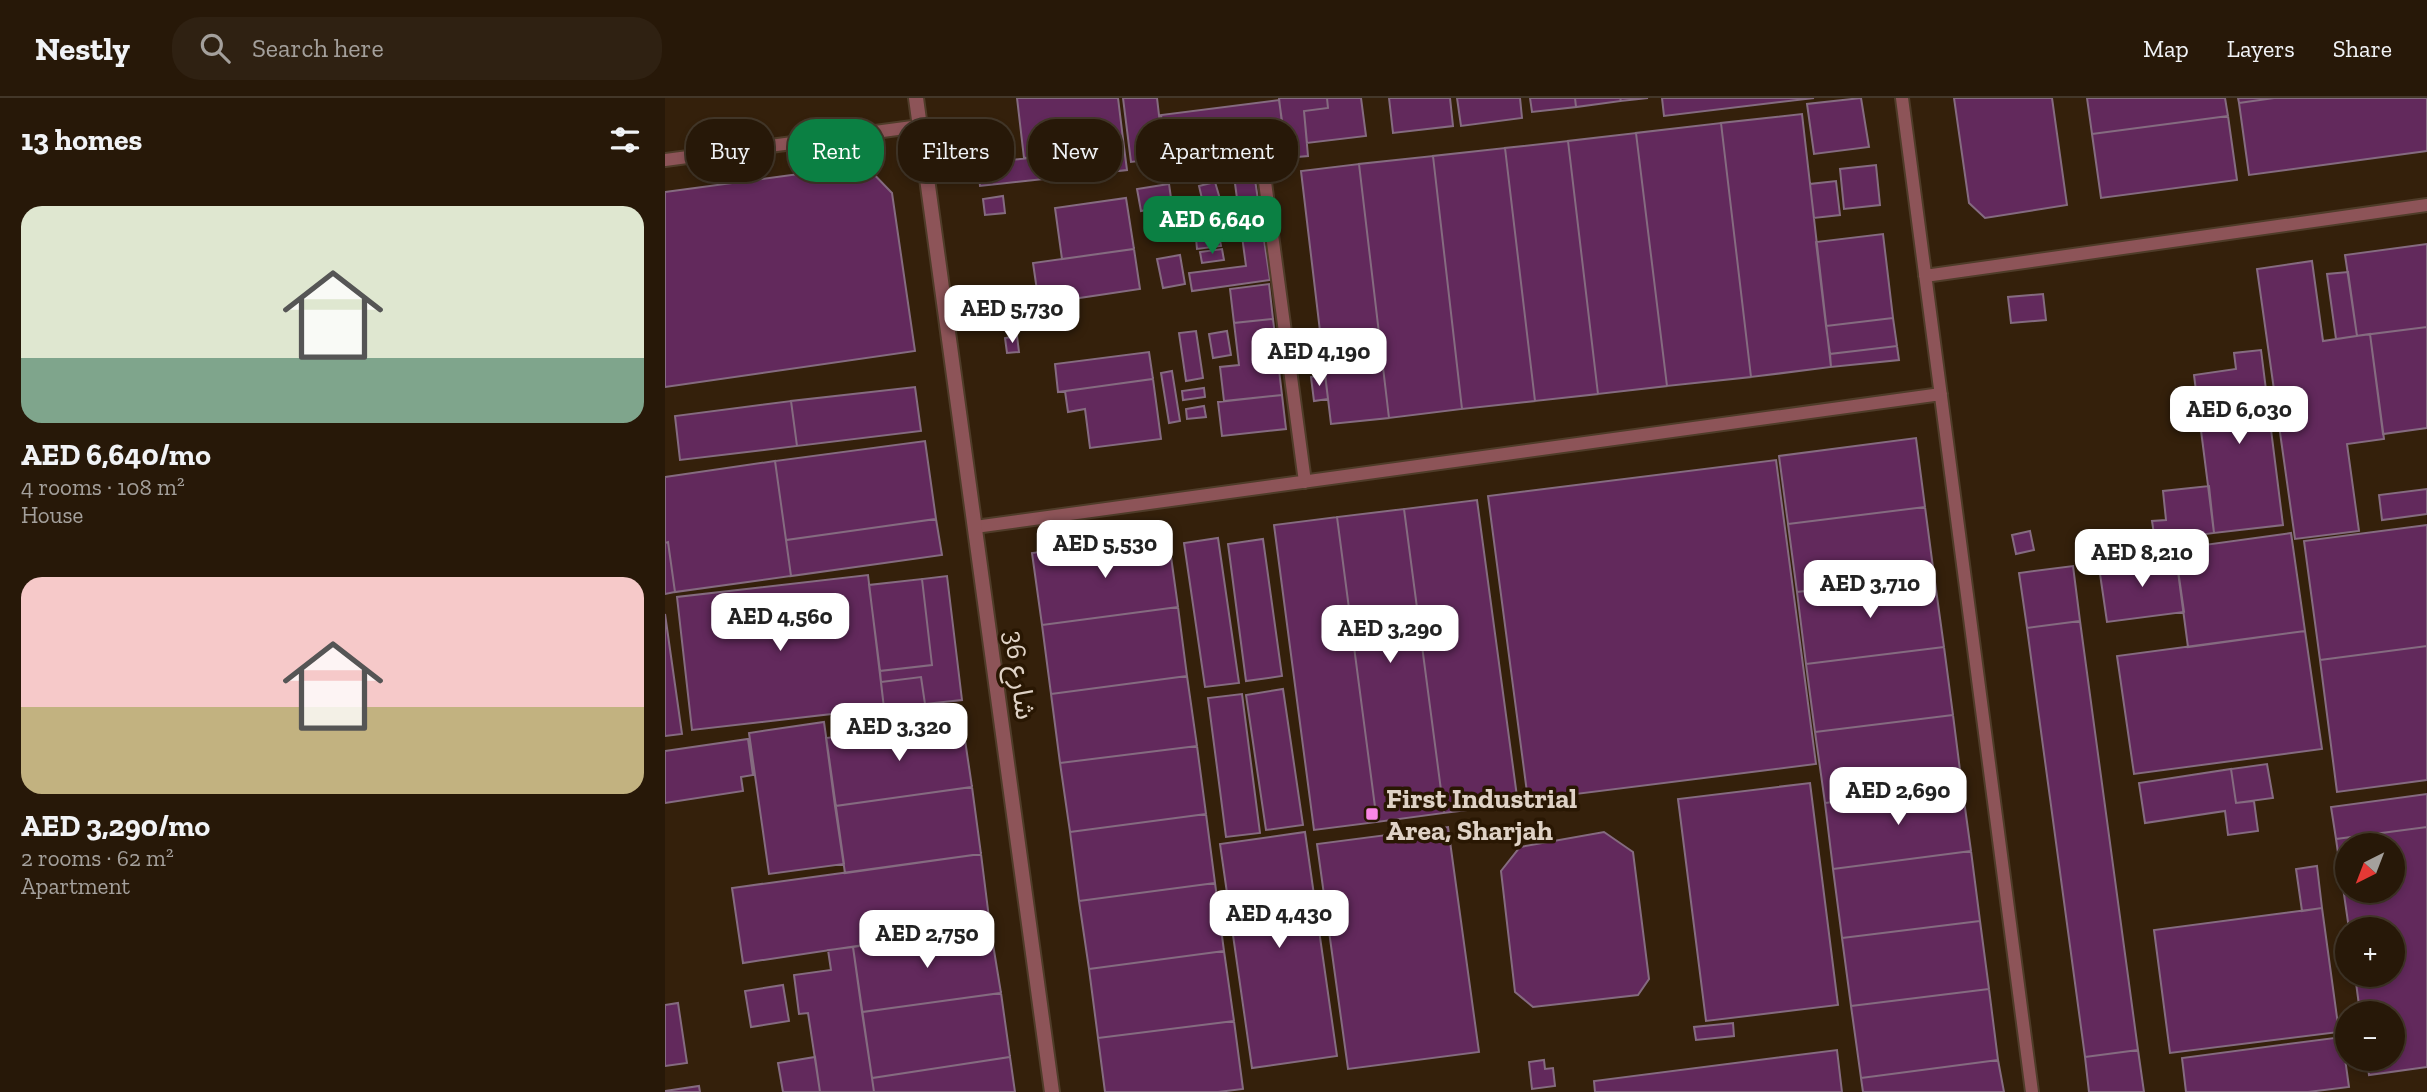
<!DOCTYPE html>
<html lang="en">
<head>
<meta charset="utf-8">
<style>
	body { margin:0; font-family:"Zilla Slab","Noto Sans Arabic",serif; background:#2f2112; color:#f1f3f6; height:100vh; display:flex; flex-direction:column; font-size:26px; white-space:nowrap }
	* { box-sizing:border-box; margin:0 }
	p { font-size:23px; color:#a4a09c }
	.icon { flex:none; width:38px; height:38px; fill:none; stroke:currentColor; stroke-width:2; stroke-linecap:round; stroke-linejoin:round }
	.map { position:relative; flex:1; overflow:hidden }
	.side { display:flex; flex-direction:column; background:#271808; width:665px }
	.side>* { flex:none }
	.hud { position:absolute; left:21px; top:21px; width:665px; height:63px; display:flex; gap:14px }
	.needle { width:46px; rotate:222deg }
	.tools { position:absolute; left:1670px; top:735px; display:grid; gap:14px }
	.tools a { display:grid; place-items:center; width:70px; height:70px; border-radius:50%; background:#271808; box-shadow:0 4px 10px #0003,0 0 0 2px #433729; font-size:35px }
	.price { position:absolute; translate:-50% -60px; padding:0 16px; border-radius:14px; background:#fff; color:#222; font-size:23px; line-height:46px; filter:drop-shadow(0 2px 4px #0008) }
	.price::after { content:''; position:absolute; left:50%; top:42px; width:21px; height:16px; margin-left:-10px; background:inherit; clip-path:polygon(0 0,100% 0,50% 100%) }
	.price.active { background:#0b8043; color:#fff }
	ul { padding:0; list-style:none }
	li { display:grid; align-content:center; gap:14px; height:371px; padding:0 21px }
	li span { display:grid; place-items:center; height:217px; border-radius:21px; color:#555 }
	li>.icon { margin-inline-start:auto }
	span .icon { width:126px; height:126px; fill:#fffc; stroke-width:1 }
	li b { font-size:30px }
	h2 { display:flex; justify-content:space-between; align-items:center; height:84px; padding:0 21px; font-size:30px }
	.pill { padding:0 24px; border-radius:28px; background:#271808; box-shadow:0 4px 10px #0003,0 0 0 2px #433729; font-size:24px; line-height:63px }
	.pill.active { background:#0b8043; color:#fff }
	header { display:flex; align-items:center; gap:42px; box-sizing:border-box; height:98px; padding:0 35px; background:#271808; border-bottom:2px solid #433729 }
	header strong { font-size:33px }
	nav { display:flex; gap:38px; margin-inline-start:auto; font-size:24px }
	.search { width:490px; height:63px; background:#2f2112; display:flex; align-items:center; gap:18px; box-sizing:border-box; padding:0 24px; border-radius:28px; color:#a4a09c; font-size:26px }
	main { display:flex; flex:1; min-height:0 }
	.map>svg:first-child { display:block }
</style>
</head>
<body>
<header>
<strong>Nestly</strong>
<div class="search"><svg class="icon" aria-label="search" viewBox="0 0 24 24"><circle cx="10" cy="10" r="6"/><path d="M15 15l6 6"/></svg>Search here</div>
<nav><a>Map</a><a>Layers</a><a>Share</a></nav>
</header>
<main>
<section class="side">
<h2>13 homes<svg class="icon" aria-label="filters" viewBox="0 0 24 24"><path d="M4 7h16M4 17h16"/><circle cx="9" cy="7" r="2"/><circle cx="15" cy="17" r="2"/></svg></h2>
<ul>
<li><span style="background:linear-gradient(#dfe7d0 70%,#7fa58c 0)"><svg class="icon" aria-label="home" viewBox="0 0 24 24"><path d="M3 11l9-7 9 7M6 9v11h12V9"/></svg></span><div><b>AED 6,640/mo</b><p>4 rooms · 108 m²</p><p>House</p></div></li>
<li><span style="background:linear-gradient(#f6c9c9 60%,#c2b280 0)"><svg class="icon" aria-label="home" viewBox="0 0 24 24"><path d="M3 11l9-7 9 7M6 9v11h12V9"/></svg></span><div><b>AED 3,290/mo</b><p>2 rooms · 62 m²</p><p>Apartment</p></div></li>
</ul>
</section>
<div class="map">
<svg width="1762" height="994" viewBox="0 0 1762 994">
	<rect width="100%" height="100%" fill="#34200b"/>
	<path fill="#62295c" stroke="#856b80" stroke-width="2" fill-rule="evenodd" d="M352,0H453L459,49L359,60Z
		M458,0H492L499,60L466,64Z
		M614,0H662L663,10L639,13L643,58L621,60Z
		M662,0H696L701,38L642,45L639,13L663,10Z
		M724,0H785L788,28L728,35Z
		M792,0H855L857,20L796,28Z
		M865,0H910L911,9L867,14Z
		M910,0H955L956,3L911,9Z
		M955,0H983L956,3Z
		M997,0H1149L999,18Z
		M1196,0L1204,49L1149,56L1142,6Z
		M1289,0H1387L1402,107L1320,120L1304,105Z
		M1422,0H1560L1563,18L1427,36Z
		M1573,0H1609L1574,5Z
		M1609,0H1762V53L1584,77L1574,5Z
		M614,2L620,44L502,59L496,17Z
		M1137,16L1166,269L1086,279L1056,25Z
		M1563,18L1572,82L1436,100L1427,36Z
		M1056,25L1086,279L1002,288L971,35Z
		M971,35L1002,288L933,296L903,43Z
		M903,43L933,296L870,303L840,50Z
		M459,49L462,72L315,88L312,61L346,57V62Z
		M840,50L870,303L797,311L768,58Z
		M768,58L797,311L724,320L694,66Z
		M694,66L724,320L666,326L636,73Z
		M200,67L227,95L250,253L0,289V94Z
		M1211,67L1215,107L1179,111L1175,71Z
		M589,75L605,182L527,193L524,175L581,168L569,78Z
		M1171,83L1175,117L1149,120L1145,86Z
		M550,84L555,101L538,105L534,88Z
		M504,86L507,107L476,113L472,91Z
		M338,98L340,115L320,117L318,101Z
		M461,100L469,151L397,161L390,110Z
		M1218,136L1228,220L1161,228L1151,144Z
		M554,137L556,148L532,151L531,140Z
		M1762,146V229L1692,238L1680,157Z
		M469,151L475,191L374,206L368,165Z
		M557,151L559,162L537,165L535,154Z
		M515,157L520,186L498,190L492,161Z
		M1647,163L1658,243L1705,236L1719,341L1682,346L1694,433L1630,441L1592,171Z
		M1683,174L1692,238L1671,241L1662,176Z
		M604,186L608,221L569,225L565,191Z
		M1378,196L1381,222L1346,225L1343,199Z
		M1228,220L1232,248L1165,256L1161,228Z
		M608,221L617,297L559,303L555,269L574,267L569,225Z
		M1762,229V330L1718,336L1705,236Z
		M531,233L538,280L521,283L514,235Z
		M562,233L566,257L548,260L544,236Z
		M352,238L354,254L342,255L340,240Z
		M1232,248L1234,262L1166,269L1165,256Z
		M1596,252L1618,427L1549,435L1529,277L1571,271L1569,255Z
		M484,254L488,281L393,294L390,266Z
		M507,273L515,323L504,325L496,275Z
		M660,277L663,301L649,303L646,279Z
		M488,281L496,341L425,350L420,311L403,314L400,293Z
		M250,289L256,333L132,348L126,303Z
		M539,290L540,299L518,302L517,293Z
		M617,297L621,331L557,338L553,304Z
		M126,303L132,348L15,362L10,318Z
		M539,308L541,319L522,321L521,311Z
		M1251,340L1260,409L1123,426L1114,358Z
		M260,343L271,421L121,442L110,363Z
		M1111,362L1151,666L863,702L823,398Z
		M110,363L126,478L10,494L3,444L0,445V379Z
		M1544,388L1549,435L1490,443L1487,423L1501,422L1498,393Z
		M1762,391V416L1717,422L1714,397Z
		M812,402L853,706L779,715L739,411Z
		M1260,409L1269,477L1132,494L1123,426Z
		M739,411L779,715L712,724L672,419Z
		M672,419L712,724L649,732L609,427Z
		M271,421L277,457L126,478L121,442Z
		M1762,427V548L1655,562L1639,443Z
		M1365,433L1369,452L1351,456L1347,437Z
		M1626,435L1640,533L1523,549L1510,451Z
		M503,437L513,509L377,527L367,455Z
		M553,440L574,585L540,589L519,445Z
		M598,441L617,578L581,583L563,446Z
		M3,444L10,494L0,496V445Z
		M1511,458L1519,514L1442,524L1434,469Z
		M1408,468L1415,523L1362,530L1354,475Z
		M203,477L219,610L27,632L12,499Z
		M1269,477L1279,549L1141,566L1132,494Z
		M282,478L297,602L260,606L256,579L216,584L215,573L267,567L257,481Z
		M257,481L267,567L215,573L204,487Z
		M513,509L522,578L386,596L377,527Z
		M0,516L17,636L0,638Z
		M1415,523L1473,952L1420,959L1362,530Z
		M1640,533L1657,651L1469,676L1452,558Z
		M1762,548V682L1672,694L1655,562Z
		M1279,549L1288,617L1150,634L1141,566Z
		M522,578L532,648L395,665L386,596Z
		M256,579L260,606L219,610L216,584Z
		M618,591L638,727L601,732L581,597Z
		M577,596L595,735L561,739L543,600Z
		M1288,617L1297,688L1160,705L1150,634Z
		M297,622L307,689L170,708L161,640Z
		M159,624L179,766L104,776L84,635Z
		M83,641L88,677L76,679L78,693L0,705V653Z
		M532,648L541,716L405,734L395,665Z
		M1602,666L1608,700L1571,705L1566,671Z
		M1566,671L1571,705L1589,703L1593,733L1563,737L1560,713L1480,725L1474,685Z
		M1145,685L1173,907L1041,923L1013,701Z
		M1297,688L1306,753L1168,771L1160,705Z
		M307,689L316,756L180,775L170,708Z
		M1762,696V729L1671,741L1666,709Z
		M541,716L550,785L414,803L405,734Z
		M783,729L814,954L683,971L652,746Z
		M1762,729V969L1704,977L1702,961H1727V915H1695L1690,877H1727V831H1684L1671,741ZM1682,747H1727V793H1682Z
		M640,734L672,958L587,970L555,746Z
		M939,734L968,754L984,881L973,897L868,909L850,894L836,773L855,749Z
		M1306,753L1315,823L1177,840L1168,771Z
		M316,756L325,828L78,865L67,790Z
		M1652,768L1657,810L1637,813L1631,771Z
		M550,785L559,853L424,871L414,803Z
		M1657,810L1674,934L1505,955L1489,832Z
		M1315,823L1324,891L1186,908L1177,840Z
		M325,828L336,895L197,914L188,849Z
		M188,849L209,994H155L143,915L134,916L129,877L166,872L163,852Z
		M559,853L569,923L433,940L424,871Z
		M118,887L124,923L86,929L80,893Z
		M1324,891L1333,962L1196,980L1186,908Z
		M336,895L345,959L207,980L197,914Z
		M13,905L22,965L0,968V907Z
		M569,923L578,991L553,994H440L433,940Z
		M1068,925L1069,938L1031,942L1029,929Z
		M1677,939L1684,989L1643,994H1521L1517,960Z
		M1172,952L1177,994H930L929,983Z
		M1473,952L1479,994H1424L1420,959Z
		M150,959L155,994H118L113,965Z
		M345,959L350,994H209L207,980Z
		M879,962L880,971L888,970L890,988L867,991L864,964Z
		M1333,962L1339,994H1198L1196,980Z
		M34,988L35,994H0V993Z"/>
	<g fill="none" stroke-linecap="round" stroke-linejoin="round">
		<defs>
			<path id="lane" d="M1237,0L1367,994
				M0,62L255,28
				M600,84L640,384
				M1260,178L1762,107
				M310,429L1276,296"/>
			<path id="street" d="M251,0L387,994"/>
		</defs>
		<use href="#lane" stroke="#4f3c29" stroke-width="16"/>
		<use href="#street" stroke="#4f3c29" stroke-width="18"/>
		<use href="#lane" stroke="#8d5458" stroke-width="12"/>
		<use href="#street" stroke="#8d5458" stroke-width="14"/>
	</g>
	<rect fill="#fb87e6" stroke="#291703" stroke-width="2.5" x="700" y="709" width="14" height="14" rx="3.5"/>
	<g text-anchor="middle" dominant-baseline="central" stroke-width="7" stroke-linejoin="round" paint-order="stroke">
		<g font-size="28" fill="#dfd2c6" stroke="#291703">
			<text transform="translate(355 577) rotate(82)">شارع 36</text>
		</g>
		<g font-size="28" font-weight="bold" fill="#dfd2c6" stroke="#291703" text-anchor="start">
			<text x="721" y="700">First Industrial<tspan x="721" dy="32">Area, Sharjah</tspan></text>
		</g>
	</g>
</svg>
<div class="tools">
<a><svg class="needle" viewBox="-14 -14 28 28"><path d="M0-13l5 13h-10z" fill="#e53935"/><path d="M0 13l5-13h-10z" fill="#a4a09c"/></svg></a>
<a>+</a>
<a>−</a>
</div>
<b class="price active" style="left:547px;top:158px">AED 6,640</b>
<b class="price" style="left:347px;top:247px">AED 5,730</b>
<b class="price" style="left:654px;top:290px">AED 4,190</b>
<b class="price" style="left:1574px;top:348px">AED 6,030</b>
<b class="price" style="left:440px;top:482px">AED 5,530</b>
<b class="price" style="left:1477px;top:491px">AED 8,210</b>
<b class="price" style="left:1205px;top:522px">AED 3,710</b>
<b class="price" style="left:115px;top:555px">AED 4,560</b>
<b class="price" style="left:725px;top:567px">AED 3,290</b>
<b class="price" style="left:234px;top:665px">AED 3,320</b>
<b class="price" style="left:1233px;top:729px">AED 2,690</b>
<b class="price" style="left:614px;top:852px">AED 4,430</b>
<b class="price" style="left:262px;top:872px">AED 2,750</b>
<div class="hud">
<a class="pill">Buy</a>
<a class="pill active">Rent</a>
<a class="pill">Filters</a>
<a class="pill">New</a>
<a class="pill">Apartment</a>
</div>
</div>
</main>
</body>
</html>
